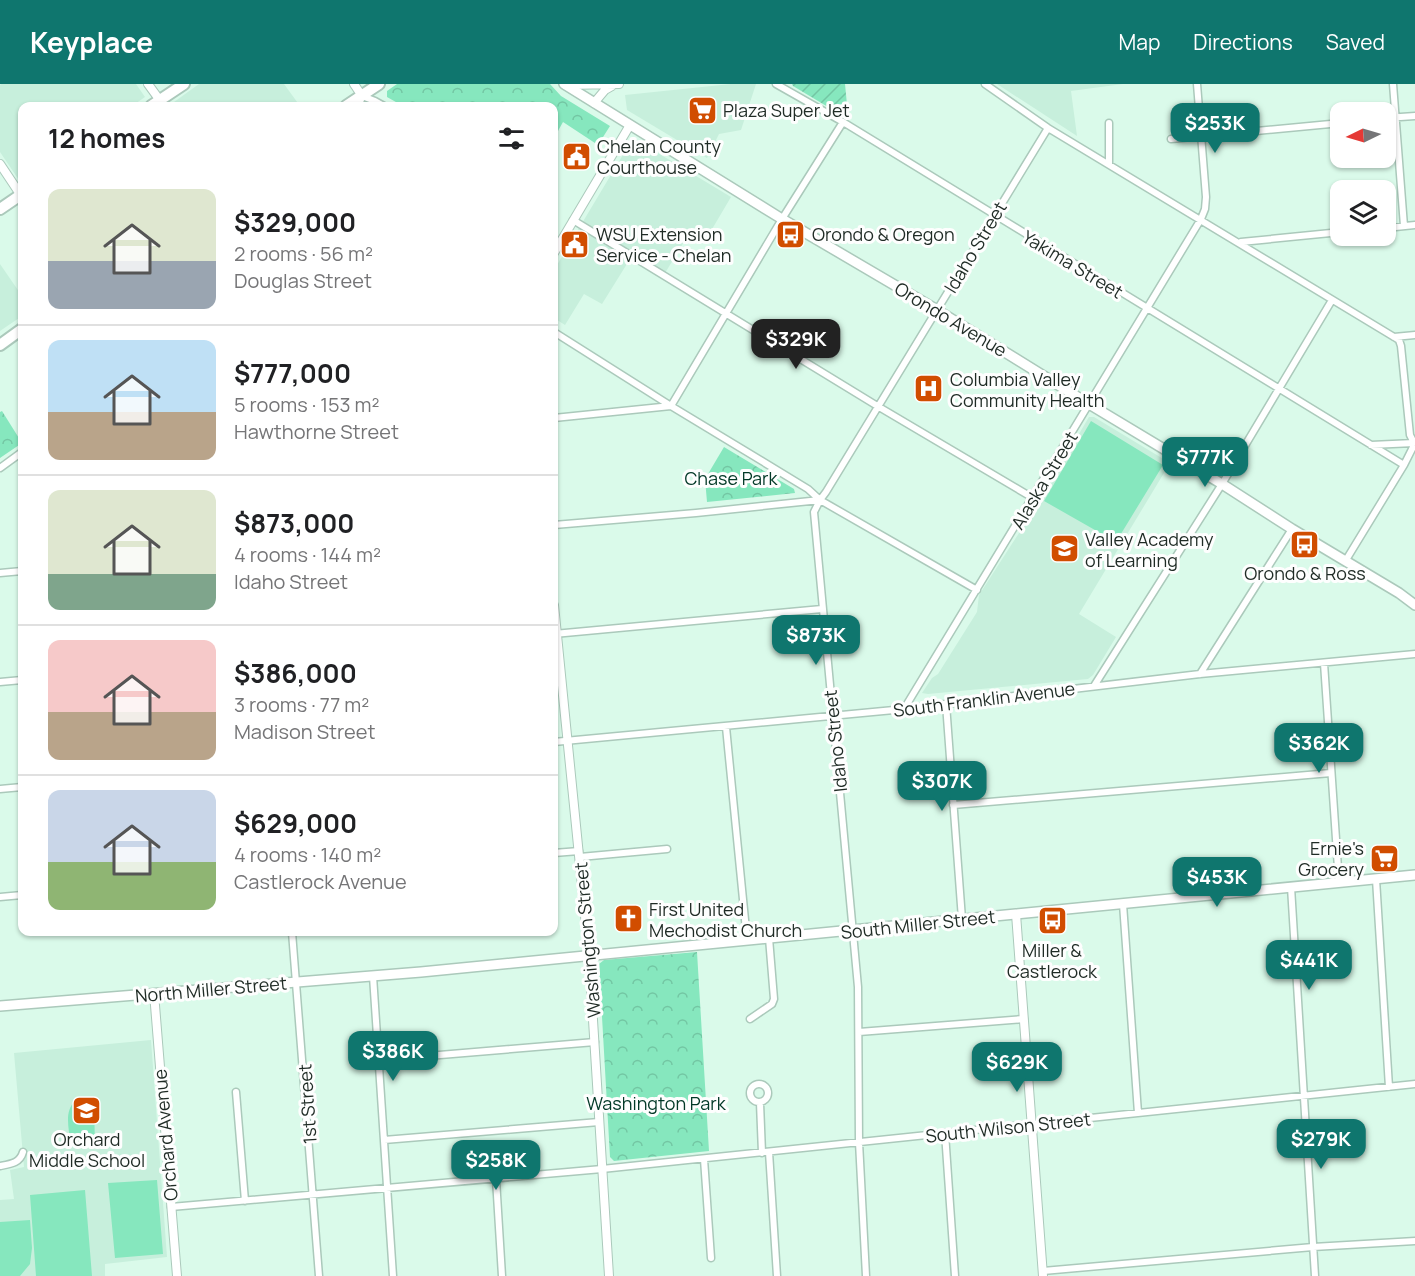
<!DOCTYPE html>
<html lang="en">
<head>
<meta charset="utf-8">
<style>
	body { margin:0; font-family:Manrope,sans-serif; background:#f6f6f6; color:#202124; height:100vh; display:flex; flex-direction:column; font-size:22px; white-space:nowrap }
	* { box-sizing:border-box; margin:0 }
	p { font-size:20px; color:#757577 }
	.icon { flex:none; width:33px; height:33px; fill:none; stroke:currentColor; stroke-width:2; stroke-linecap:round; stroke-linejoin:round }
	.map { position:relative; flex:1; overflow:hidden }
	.side { position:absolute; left:18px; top:18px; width:540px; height:834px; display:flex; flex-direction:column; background:#fff; border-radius:12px; box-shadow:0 2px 4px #0004 }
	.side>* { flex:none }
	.needle { width:39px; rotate:265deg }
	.controls { position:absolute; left:1330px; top:18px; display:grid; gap:12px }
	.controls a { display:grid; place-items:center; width:66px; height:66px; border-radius:12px; background:#fff; box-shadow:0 2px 4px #0004; font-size:30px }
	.price { position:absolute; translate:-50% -51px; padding:0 14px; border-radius:12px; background:#0f766e; color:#fff; font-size:20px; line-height:39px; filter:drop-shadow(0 2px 3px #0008) }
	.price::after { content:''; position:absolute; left:50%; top:36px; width:18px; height:14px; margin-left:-9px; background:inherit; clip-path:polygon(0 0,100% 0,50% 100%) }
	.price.current { background:#222; color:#fff }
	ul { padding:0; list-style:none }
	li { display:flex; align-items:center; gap:18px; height:150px; padding:0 30px }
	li+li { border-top:2px solid #e0e0e0 }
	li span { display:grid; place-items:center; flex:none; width:168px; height:120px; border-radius:12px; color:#555 }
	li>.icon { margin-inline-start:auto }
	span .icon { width:72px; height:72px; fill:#fffc; stroke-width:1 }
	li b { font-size:26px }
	h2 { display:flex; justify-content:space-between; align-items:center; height:72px; padding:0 30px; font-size:26px }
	header { display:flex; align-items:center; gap:36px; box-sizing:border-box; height:84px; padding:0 30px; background:#0f766e; color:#fff }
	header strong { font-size:28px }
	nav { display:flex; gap:33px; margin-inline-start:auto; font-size:21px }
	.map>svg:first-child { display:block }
</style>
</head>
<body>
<header>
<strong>Keyplace</strong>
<nav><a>Map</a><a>Directions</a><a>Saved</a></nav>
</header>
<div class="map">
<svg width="1415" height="1192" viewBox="0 0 1415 1192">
	<defs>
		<pattern id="forest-crowns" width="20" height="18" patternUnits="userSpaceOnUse" patternTransform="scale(1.5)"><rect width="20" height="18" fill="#86e7be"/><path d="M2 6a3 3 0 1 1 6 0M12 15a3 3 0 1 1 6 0" fill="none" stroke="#73c6a3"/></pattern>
		<pattern id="garden-furrows" width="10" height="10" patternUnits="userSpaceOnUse" patternTransform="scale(1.5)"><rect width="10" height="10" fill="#86e7be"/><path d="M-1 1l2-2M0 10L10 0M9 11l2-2" fill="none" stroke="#73c6a3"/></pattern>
	</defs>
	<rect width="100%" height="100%" fill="#dafaea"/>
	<path fill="#c7efdc" d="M1,0H136L145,13L132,22H22V98L21,99L0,68V1Z
		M199,0H284L300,22H177L174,18Z
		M731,0H756L741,46L719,50L707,74L627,26L625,11Z
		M997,0H1123L1071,7L1077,52Z
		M633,54L731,113L705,157L690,148L662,194L630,175L602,220L584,210L565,241L554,234V186Z
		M0,180L22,212V232L0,247Z
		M1089,333H1094L1170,379L1079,530L1116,553L1093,591L1088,595L928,610L922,609L932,594L938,590L977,528L979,511L1030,432Z
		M151,956L167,1173L105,1180V1192H0V1116L14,1115L10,1086L24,1083L14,969Z"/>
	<path fill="url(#forest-crowns)" d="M397,0H550L561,12L610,42L598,61L563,38L554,54V22H403L387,13V7Z
		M2,327L22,359L0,374V328Z
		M724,363L794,405L795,409L707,418L705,395Z
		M697,868L709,1067L614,1077L610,1073L599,880L604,876Z"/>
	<path fill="url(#garden-furrows)" d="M792,0H845L848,31L843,32L793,2Z"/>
	<path fill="#86e7be" d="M1091,337L1163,381L1116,458L1044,417Z
		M84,1016C97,1026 94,1040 95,1055L70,1057C69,1043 64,1028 75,1017Z
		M157,1096L163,1170L115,1174L108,1099Z
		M85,1106L92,1192H36L30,1111Z
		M30,1136L32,1164L30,1180L20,1192H0V1138Z"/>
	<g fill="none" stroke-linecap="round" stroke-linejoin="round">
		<defs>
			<path id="minor" d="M776,0L843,38L1404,381
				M985,0L1048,44L1399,256L1401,262L1410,351L1414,359L1371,361
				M1393,0L1404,142
				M359,22L362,12L375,17L384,22
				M1386,34L1415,32
				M1109,39V80
				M1171,55L1341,39
				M573,136L879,323L1033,414
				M1386,144L1415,141
				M1241,158L1341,148
				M554,248L671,322L808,405L820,416L977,506
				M1394,253L1415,251
				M554,334L671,322L782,135L843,38
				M0,384L22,368
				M554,441L696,429L820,416
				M1346,476L1404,381L1415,359
				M0,489L22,487
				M554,550L822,525
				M1324,579L1339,799
				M1200,590L1292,445
				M0,598L22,596
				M1094,602L1222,400L1332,216
				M946,620L962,835
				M904,625L1201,135L1205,125L1206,113L1197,0
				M726,643L747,856
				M554,658L894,626L1200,590L1415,570
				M0,705L22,703
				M953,721L1331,689
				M554,769L579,767
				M580,773L667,765
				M1376,795L1389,1003
				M1291,803L1315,1192
				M0,813L22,811
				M1123,820L1138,1029
				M292,848L319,1192
				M373,892L393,1192
				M750,935L772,920L774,915L769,854
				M859,948L1024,935
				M380,976L595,958
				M750 1009a9 9 0 1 1 18 0a9 9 0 1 1-18 0Z
				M236,1008L245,1117
				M760,1019L762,1069
				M945,1049L955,1192
				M384,1056L599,1038
				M769,1068L777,1192
				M704,1075L711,1174
				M0,1082C11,1080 20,1079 23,1068
				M496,1095L502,1192
				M171,1123L602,1085L1415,1000
				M1043,1187L1313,1163L1415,1157
				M866,1192L859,1058L858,903L814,428L820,416L826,408L1048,44"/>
			<path id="tertiary" d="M148,0L164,22
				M354,0L362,12
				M566,1L619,0
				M594,19L605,6L612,2
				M0,80L22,113
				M554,169L630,41
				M554,521L589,872L609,1192
				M1016,830L1043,1192
				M154,909L177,1192"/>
			<path id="secondary" d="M564,0L782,135L937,226L1089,320L1222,400L1292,445L1399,509L1415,521
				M0,922L421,888L1415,791"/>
			<path id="primary" d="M151,22L184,0
				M346,22L379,0
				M0,125L22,110
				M0,261L22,245"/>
		</defs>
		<use href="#minor" stroke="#abc9bb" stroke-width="9"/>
		<use href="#tertiary" stroke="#abc9bb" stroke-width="10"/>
		<use href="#secondary" stroke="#abc9bb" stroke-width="12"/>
		<use href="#primary" stroke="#abc9bb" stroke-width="14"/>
		<use href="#minor" stroke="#fff" stroke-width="6"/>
		<use href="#tertiary" stroke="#fff" stroke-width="8"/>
		<use href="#secondary" stroke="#fff" stroke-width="9"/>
		<use href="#primary" stroke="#fff" stroke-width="10"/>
	</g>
	<defs>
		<symbol id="supermarket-square" viewBox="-11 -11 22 22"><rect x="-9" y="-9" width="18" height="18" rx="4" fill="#d14d00" stroke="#fefefe"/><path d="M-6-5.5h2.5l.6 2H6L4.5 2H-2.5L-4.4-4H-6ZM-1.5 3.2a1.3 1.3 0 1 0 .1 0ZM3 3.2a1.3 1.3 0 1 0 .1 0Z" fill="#fff"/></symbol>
		<symbol id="civic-square" viewBox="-11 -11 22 22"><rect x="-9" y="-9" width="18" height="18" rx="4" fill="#d14d00" stroke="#fefefe"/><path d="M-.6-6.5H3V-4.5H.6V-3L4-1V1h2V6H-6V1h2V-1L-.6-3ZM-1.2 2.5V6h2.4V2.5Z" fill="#fff"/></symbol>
		<symbol id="bus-square" viewBox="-11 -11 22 22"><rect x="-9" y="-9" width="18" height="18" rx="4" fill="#d14d00" stroke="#fefefe"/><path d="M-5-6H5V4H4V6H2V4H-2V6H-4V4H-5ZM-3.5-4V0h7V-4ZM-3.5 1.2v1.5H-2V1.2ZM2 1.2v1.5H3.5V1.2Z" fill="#fff"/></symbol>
		<symbol id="hospital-square" viewBox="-11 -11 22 22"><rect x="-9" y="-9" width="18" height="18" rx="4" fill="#d14d00" stroke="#fefefe"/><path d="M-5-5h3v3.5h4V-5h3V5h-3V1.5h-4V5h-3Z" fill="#fff"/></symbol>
		<symbol id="school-square" viewBox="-11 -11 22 22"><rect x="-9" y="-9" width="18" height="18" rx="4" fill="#d14d00" stroke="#fefefe"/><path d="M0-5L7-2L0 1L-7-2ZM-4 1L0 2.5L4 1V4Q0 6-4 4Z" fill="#fff"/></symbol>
		<symbol id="church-square" viewBox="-11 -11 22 22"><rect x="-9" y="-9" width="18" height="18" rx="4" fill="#d14d00" stroke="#fefefe"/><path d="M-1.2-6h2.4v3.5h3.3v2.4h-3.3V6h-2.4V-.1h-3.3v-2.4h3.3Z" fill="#fff"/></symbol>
	</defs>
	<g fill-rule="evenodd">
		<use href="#supermarket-square" x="686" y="10" width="33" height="33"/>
		<use href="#civic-square" x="560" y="56" width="33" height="33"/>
		<use href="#bus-square" x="774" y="134" width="33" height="33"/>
		<use href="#civic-square" x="558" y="144" width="33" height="33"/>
		<use href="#hospital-square" x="912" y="288" width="33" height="33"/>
		<use href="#bus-square" x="1288" y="444" width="33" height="33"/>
		<use href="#school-square" x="1048" y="448" width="33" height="33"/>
		<use href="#supermarket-square" x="1368" y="758" width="33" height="33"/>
		<use href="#church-square" x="612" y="818" width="33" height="33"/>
		<use href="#bus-square" x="1036" y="820" width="33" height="33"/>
		<use href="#school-square" x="70" y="1010" width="33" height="33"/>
	</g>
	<g text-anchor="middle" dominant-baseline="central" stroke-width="6" stroke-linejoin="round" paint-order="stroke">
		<g font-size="18" fill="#1f2b25" stroke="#fefefe" text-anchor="start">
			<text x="723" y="26">Plaza Super Jet</text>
			<text x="597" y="62">Chelan County<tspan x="597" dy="21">Courthouse</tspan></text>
			<text x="596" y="150">WSU Extension<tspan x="596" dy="21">Service - Chelan</tspan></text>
			<text x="812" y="150">Orondo &amp; Oregon</text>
			<text x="950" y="295">Columbia Valley<tspan x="950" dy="21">Community Health</tspan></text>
			<text x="1085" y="455">Valley Academy<tspan x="1085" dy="21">of Learning</tspan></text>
			<text x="1305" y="489" text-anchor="middle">Orondo &amp; Ross</text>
			<text x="1364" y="764" text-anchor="end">Ernie's<tspan x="1364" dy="21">Grocery</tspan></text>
			<text x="649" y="825">First United<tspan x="649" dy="21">Mechodist Church</tspan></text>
			<text x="1052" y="866" text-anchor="middle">Miller &amp;<tspan x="1052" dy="21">Castlerock</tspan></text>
			<text x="87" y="1055" text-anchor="middle">Orchard<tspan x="87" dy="21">Middle School</tspan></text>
		</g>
		<g font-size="18" fill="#1f2b25" stroke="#fefefe">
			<text transform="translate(975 163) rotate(-59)">Idaho Street</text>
			<text transform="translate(1073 180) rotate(31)">Yakima Street</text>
			<text transform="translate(951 235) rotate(31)">Orondo Avenue</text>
			<text transform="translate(1044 396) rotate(-59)">Alaska Street</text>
			<text transform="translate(984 615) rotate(-7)">South Franklin Avenue</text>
			<text transform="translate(835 657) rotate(-96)">Idaho Street</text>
			<text transform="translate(918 840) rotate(-6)">South Miller Street</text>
			<text transform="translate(587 856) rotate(-95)">Washington Street</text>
			<text transform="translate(211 905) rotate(-5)">North Miller Street</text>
			<text transform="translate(307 1020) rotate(-94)">1st Street</text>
			<text transform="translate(1008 1043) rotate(-6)">South Wilson Street</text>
			<text transform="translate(165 1051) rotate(-95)">Orchard Avenue</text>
		</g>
		<g font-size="18" fill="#023927" stroke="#fefefe">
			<text x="731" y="394">Chase Park</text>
			<text x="656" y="1019">Washington Park</text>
		</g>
	</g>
</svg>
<div class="controls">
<a><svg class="needle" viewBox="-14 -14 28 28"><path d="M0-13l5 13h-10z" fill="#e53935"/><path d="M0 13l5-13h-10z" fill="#757577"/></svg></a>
<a><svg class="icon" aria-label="layers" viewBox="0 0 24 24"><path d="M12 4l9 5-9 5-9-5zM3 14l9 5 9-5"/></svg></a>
</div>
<b class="price" style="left:1215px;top:70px">$253K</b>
<b class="price current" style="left:796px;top:286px">$329K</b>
<b class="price" style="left:1205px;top:404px">$777K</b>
<b class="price" style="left:816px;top:582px">$873K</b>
<b class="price" style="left:1319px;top:690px">$362K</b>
<b class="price" style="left:942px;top:728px">$307K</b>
<b class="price" style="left:1217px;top:824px">$453K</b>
<b class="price" style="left:1309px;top:907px">$441K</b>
<b class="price" style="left:393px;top:998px">$386K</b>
<b class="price" style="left:1017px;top:1009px">$629K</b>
<b class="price" style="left:1321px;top:1086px">$279K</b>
<b class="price" style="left:496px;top:1107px">$258K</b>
<section class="side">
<h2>12 homes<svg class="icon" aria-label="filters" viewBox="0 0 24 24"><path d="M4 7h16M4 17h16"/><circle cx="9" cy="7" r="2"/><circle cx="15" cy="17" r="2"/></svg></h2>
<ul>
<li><span style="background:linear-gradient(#dfe7d0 60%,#9aa5b1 0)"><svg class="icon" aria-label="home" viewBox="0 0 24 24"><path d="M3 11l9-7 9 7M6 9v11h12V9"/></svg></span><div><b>$329,000</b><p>2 rooms · 56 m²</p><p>Douglas Street</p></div></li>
<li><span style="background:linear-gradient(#bfe0f5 60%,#b9a48a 0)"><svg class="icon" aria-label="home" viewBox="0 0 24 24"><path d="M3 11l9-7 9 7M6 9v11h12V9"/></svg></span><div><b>$777,000</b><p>5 rooms · 153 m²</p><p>Hawthorne Street</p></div></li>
<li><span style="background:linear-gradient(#dfe7d0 70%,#7fa58c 0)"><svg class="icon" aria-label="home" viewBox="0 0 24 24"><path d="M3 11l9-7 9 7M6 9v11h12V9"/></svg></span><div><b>$873,000</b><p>4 rooms · 144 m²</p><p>Idaho Street</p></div></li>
<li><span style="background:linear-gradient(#f6c9c9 60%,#b9a48a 0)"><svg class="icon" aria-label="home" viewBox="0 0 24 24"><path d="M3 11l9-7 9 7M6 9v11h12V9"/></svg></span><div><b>$386,000</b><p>3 rooms · 77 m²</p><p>Madison Street</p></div></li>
<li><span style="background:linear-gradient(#c9d6e8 60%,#8fb573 0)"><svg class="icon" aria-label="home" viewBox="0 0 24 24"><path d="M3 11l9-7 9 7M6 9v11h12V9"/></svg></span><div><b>$629,000</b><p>4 rooms · 140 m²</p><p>Castlerock Avenue</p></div></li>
</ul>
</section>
</div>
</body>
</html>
